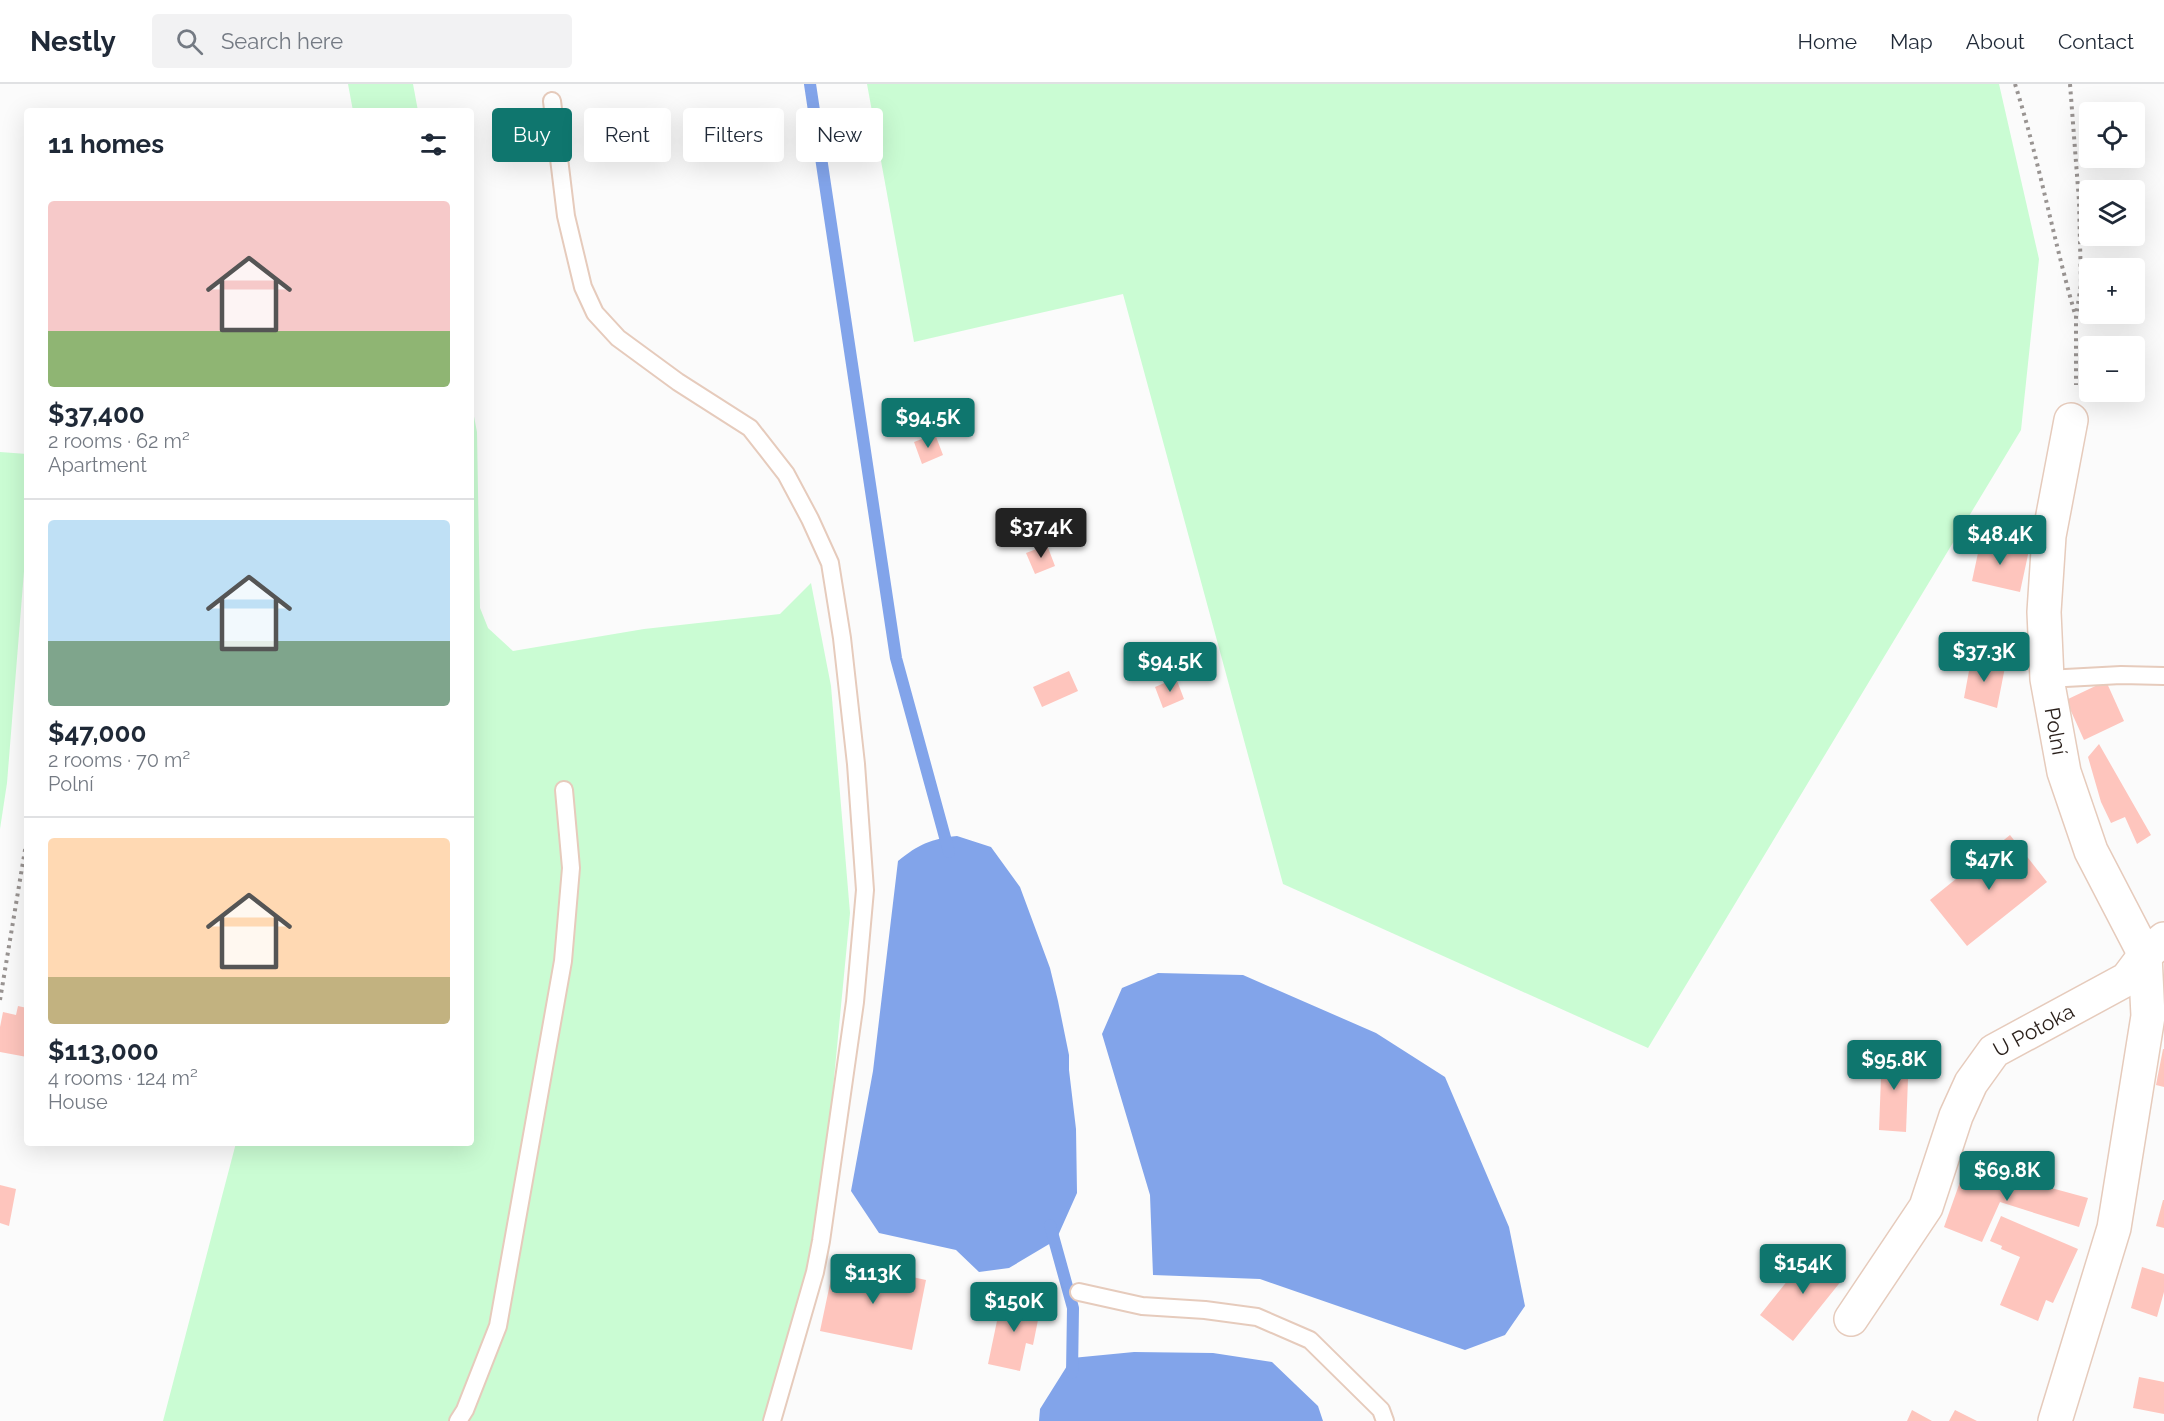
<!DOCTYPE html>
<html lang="en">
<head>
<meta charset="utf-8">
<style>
	body { margin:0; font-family:Raleway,sans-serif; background:#f2f2f3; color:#1f2937; height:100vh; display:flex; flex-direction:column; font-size:22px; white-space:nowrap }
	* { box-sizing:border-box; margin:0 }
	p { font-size:20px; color:#747a83 }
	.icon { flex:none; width:33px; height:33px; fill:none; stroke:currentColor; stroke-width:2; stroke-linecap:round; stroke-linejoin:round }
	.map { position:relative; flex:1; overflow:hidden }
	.sheet { position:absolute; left:24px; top:24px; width:450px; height:1038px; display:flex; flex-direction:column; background:#fff; border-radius:6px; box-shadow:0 6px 24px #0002 }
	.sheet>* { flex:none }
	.hud { position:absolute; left:492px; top:24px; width:570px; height:54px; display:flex; gap:12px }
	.tools { position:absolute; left:2079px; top:18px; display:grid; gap:12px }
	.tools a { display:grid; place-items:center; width:66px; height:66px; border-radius:6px; background:#fff; box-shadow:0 6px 24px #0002; font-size:30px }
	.price { position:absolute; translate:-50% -51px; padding:0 14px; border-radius:6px; background:#0f766e; color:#fff; font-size:20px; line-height:39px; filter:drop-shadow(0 2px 3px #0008) }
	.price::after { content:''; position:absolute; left:50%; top:36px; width:18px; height:14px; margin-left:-9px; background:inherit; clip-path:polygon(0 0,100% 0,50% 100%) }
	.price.active { background:#222; color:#fff }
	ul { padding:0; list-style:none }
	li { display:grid; align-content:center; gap:12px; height:318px; padding:0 24px }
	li+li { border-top:2px solid #e0e1e3 }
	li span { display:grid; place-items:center; height:186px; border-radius:6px; color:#555 }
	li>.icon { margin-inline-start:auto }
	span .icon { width:108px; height:108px; fill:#fffc; stroke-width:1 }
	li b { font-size:26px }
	h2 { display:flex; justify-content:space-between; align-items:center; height:72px; padding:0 24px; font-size:26px }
	.chip { padding:0 21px; border-radius:6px; background:#fff; box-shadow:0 6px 24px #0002; font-size:21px; line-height:54px }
	.chip.active { background:#0f766e; color:#fff }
	header { display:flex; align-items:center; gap:36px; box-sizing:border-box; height:84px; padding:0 30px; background:#fff; border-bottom:2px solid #e0e1e3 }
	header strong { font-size:28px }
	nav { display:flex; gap:33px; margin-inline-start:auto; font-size:21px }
	.search { width:420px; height:54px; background:#f2f2f3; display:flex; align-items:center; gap:15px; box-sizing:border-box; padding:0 21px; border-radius:6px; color:#747a83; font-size:22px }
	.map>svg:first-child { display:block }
</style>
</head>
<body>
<header>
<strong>Nestly</strong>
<div class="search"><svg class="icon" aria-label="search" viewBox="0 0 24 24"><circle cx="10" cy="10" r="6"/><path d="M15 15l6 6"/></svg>Search here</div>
<nav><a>Home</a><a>Map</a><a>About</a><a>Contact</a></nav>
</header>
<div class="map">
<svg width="2164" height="1337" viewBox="0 0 2164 1337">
	<rect width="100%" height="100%" fill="#fbfbfb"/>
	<path fill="#cafcd3" d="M348,0H413L418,27H353Z
		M867,0H1999L2039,175L2021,346L1648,964L1283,800L1123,210L914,258Z
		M471,317L477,348L480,524L488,544L513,567L644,545L780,530L811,499L831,602L850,829L829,1046L807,1213L777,1337H163L236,1059H471Z
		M0,368L27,370V450L7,699L0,745Z"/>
	<path fill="#82a4ea" d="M957,752L991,763L1020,803L1050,884L1058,917L1069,971V986L1076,1045L1077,1109L1056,1156L1009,1184L979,1188L956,1166L879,1149L851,1107L873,987L898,777C919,760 931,755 957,752Z
		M1158,889L1243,891L1376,949L1445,993L1509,1143L1525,1222L1505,1251L1465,1266L1260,1195L1153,1191L1150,1111L1102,950L1122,904Z
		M1134,1268L1213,1269L1272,1278L1318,1322L1323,1337H1039L1040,1325L1072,1274Z"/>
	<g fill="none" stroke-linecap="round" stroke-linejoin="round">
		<path stroke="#82a4ea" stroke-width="12" d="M810,0L896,574L949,768
			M1050,1141L1073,1224L1072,1289"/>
	</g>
	<path fill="#fec5bd" d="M935,350L943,371L922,380L914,358Z
		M1981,455L2029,466L2020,508L1972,497Z
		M1047,461L1055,482L1035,490L1026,469Z
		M1971,576L2005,583L1997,624L1964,614Z
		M1069,587L1078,607L1042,623L1033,603Z
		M1176,594L1184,615L1163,624L1155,603Z
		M2106,597L2124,637L2084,656L2066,616Z
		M2099,660L2151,751L2137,760L2125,733L2111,739L2101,718L2088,673Z
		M2010,751L2047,798L1967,862L1930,816Z
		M18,922L27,924V973L0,968V943L3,928L16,931Z
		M2163,965H2164V1003L2156,1001Z
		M1882,967L1909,968L1906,1048L1879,1046Z
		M1966,1081L2088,1114L2079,1143L2000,1118L1982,1158L1944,1143Z
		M0,1101L16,1105L9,1142L0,1139Z
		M2163,1116H2164V1144L2156,1142Z
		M2001,1132L2078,1165L2053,1219L2046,1216L2038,1237L2000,1221L2020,1173L2001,1165L2002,1162L1990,1157Z
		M1813,1165L1846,1191L1793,1257L1760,1231Z
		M835,1176L926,1196L912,1266L820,1247Z
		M2142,1183L2164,1190V1208L2157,1233L2131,1224Z
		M1002,1213L1041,1221L1033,1261L1026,1259L1020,1287L988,1280Z
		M2139,1293L2164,1298V1330L2133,1324Z
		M1912,1326L1932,1337H1907Z
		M1955,1326L1977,1337H1949Z"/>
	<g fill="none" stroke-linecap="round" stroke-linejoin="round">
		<defs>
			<path id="lane" d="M552,17L566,132L583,203L595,229L618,254L678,298L750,344L786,390L810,435L830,479L842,554L856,680L865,806L855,918L821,1157L815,1188L772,1337
				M2047,595L2121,591L2164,592
				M1079,1208L1142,1222L1205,1226L1257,1233L1310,1256L1381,1326L1385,1337
				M458,1337L465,1326L498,1242L563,877L571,784L564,706"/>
			<g id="street">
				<path id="s1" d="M1851,1235L1926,1123L1956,1032L1971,999L1994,967L2127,895L2145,871L2164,855"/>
				<path d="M2055,1337L2114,1144L2148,932L2145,871L2091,767L2064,688L2047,595L2044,528L2049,452L2071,336"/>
			</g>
		</defs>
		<use href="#lane" stroke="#e6cbbc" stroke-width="20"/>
		<use href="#street" stroke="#e6cbbc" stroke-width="36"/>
		<path stroke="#999492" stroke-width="4" stroke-dasharray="3 4.5" stroke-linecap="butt" d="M2015,0C2039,76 2053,154 2075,230
			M2070,0L2079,117L2081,200L2076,233V301
			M2134,287L2142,281
			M2097,314L2104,308
			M0,916L27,754"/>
		<use href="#lane" stroke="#fff" stroke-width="16"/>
		<use href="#street" stroke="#fff" stroke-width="33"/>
	</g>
	<g text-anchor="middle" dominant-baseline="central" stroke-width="4.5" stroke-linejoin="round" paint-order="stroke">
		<g font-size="21" fill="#291f1a" stroke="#fff">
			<text transform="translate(2056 647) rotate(80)">Polní</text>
			<text stroke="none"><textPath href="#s1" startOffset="351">U Potoka</textPath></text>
		</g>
	</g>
</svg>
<div class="tools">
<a><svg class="icon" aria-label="locate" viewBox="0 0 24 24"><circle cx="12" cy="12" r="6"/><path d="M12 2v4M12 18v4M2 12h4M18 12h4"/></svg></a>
<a><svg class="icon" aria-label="layers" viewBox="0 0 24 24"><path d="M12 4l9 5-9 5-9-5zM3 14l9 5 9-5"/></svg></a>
<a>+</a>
<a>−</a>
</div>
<b class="price" style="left:928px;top:365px">$94.5K</b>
<b class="price active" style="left:1041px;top:475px">$37.4K</b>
<b class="price" style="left:2000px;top:482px">$48.4K</b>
<b class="price" style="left:1984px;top:599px">$37.3K</b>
<b class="price" style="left:1170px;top:609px">$94.5K</b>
<b class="price" style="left:1989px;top:807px">$47K</b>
<b class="price" style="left:1894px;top:1007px">$95.8K</b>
<b class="price" style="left:2007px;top:1118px">$69.8K</b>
<b class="price" style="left:1803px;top:1211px">$154K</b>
<b class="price" style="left:873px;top:1221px">$113K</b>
<b class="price" style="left:1014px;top:1249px">$150K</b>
<div class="hud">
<a class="chip active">Buy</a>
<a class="chip">Rent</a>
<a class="chip">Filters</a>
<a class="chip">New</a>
</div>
<section class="sheet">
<h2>11 homes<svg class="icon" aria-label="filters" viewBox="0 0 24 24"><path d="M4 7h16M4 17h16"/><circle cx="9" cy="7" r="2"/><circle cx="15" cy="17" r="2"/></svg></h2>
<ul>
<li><span style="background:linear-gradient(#f6c9c9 70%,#8fb573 0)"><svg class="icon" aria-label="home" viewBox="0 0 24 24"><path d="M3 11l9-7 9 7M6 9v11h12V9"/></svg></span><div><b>$37,400</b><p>2 rooms · 62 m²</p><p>Apartment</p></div></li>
<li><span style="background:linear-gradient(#bfe0f5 65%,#7fa58c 0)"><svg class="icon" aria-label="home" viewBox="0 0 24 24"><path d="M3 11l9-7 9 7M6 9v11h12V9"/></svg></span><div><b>$47,000</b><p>2 rooms · 70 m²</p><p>Polní</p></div></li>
<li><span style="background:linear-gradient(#ffd9b3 75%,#c2b280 0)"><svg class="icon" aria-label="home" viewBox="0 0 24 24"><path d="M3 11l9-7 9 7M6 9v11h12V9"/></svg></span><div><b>$113,000</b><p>4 rooms · 124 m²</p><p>House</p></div></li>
</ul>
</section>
</div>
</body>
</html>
